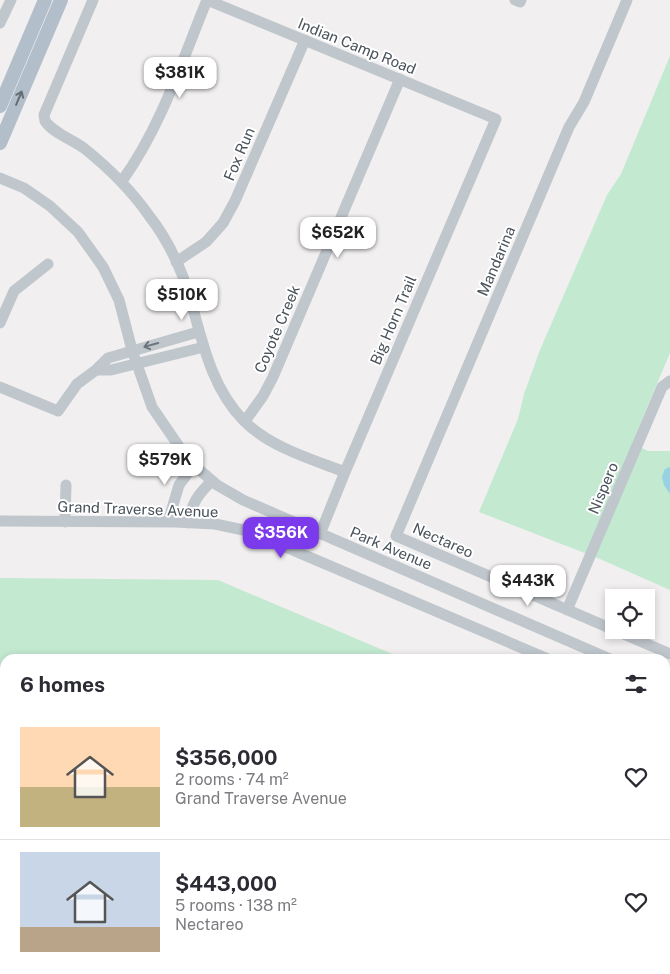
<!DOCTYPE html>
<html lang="en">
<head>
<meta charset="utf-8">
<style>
	body { margin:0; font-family:"Public Sans",sans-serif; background:#f7f7f7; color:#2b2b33; height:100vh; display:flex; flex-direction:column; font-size:19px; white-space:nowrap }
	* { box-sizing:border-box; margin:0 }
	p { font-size:16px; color:#7c7c81 }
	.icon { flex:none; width:28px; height:28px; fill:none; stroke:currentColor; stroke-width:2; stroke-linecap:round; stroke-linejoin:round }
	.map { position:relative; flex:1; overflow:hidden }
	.details { position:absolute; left:0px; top:654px; width:670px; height:321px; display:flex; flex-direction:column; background:#fff; border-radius:15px 15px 0 0; box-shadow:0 2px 8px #0003 }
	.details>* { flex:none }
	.buttons { position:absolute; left:605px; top:589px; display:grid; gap:10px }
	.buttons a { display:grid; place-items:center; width:50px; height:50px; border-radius:0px; background:#fff; box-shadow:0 2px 8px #0003; font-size:25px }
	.price { position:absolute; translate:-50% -42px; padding:0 11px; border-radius:10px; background:#fff; color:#222; font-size:16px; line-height:32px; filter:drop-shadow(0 1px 2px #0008) }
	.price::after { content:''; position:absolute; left:50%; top:30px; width:15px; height:11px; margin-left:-8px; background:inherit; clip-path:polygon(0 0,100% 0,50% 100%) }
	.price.on { background:#7c3aed; color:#fff }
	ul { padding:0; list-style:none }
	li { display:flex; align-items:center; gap:15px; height:125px; padding:0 20px }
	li+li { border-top:1px solid #e1e1e2 }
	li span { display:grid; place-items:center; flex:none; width:140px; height:100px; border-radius:0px; color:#555 }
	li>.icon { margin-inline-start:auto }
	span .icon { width:60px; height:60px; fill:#fffc; stroke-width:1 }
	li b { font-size:21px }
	h2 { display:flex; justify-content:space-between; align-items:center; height:60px; padding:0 20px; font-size:21px }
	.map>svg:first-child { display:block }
</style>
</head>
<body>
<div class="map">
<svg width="670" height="974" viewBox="0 0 670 974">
	<rect width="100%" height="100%" fill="#f1efef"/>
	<path fill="#c3e9d1" d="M670,56V353L632,443L648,451H670V590L600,559L479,512L518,419L524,394L540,350L607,195L621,174Z
		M0,578L218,580L404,659H5V672H0Z
		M60,970H178L176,974H57Z
		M283,970H506L505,974H290Z"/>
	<path fill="#96d2e1" d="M670,467V494L664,485L662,477L665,469Z
		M109,970H163L162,974H116Z
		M326,970H478V974H326Z"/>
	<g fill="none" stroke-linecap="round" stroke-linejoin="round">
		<path stroke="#bfc6cc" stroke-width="11" d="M93,0L44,115L45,121C54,134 72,139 85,149C110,169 132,191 150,217C168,240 180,266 189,294C202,339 210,386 244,421C270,447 311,459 345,472
			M207,0L496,119L345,472L320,534
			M515,0L520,2L521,0
			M627,0L584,102L569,127L396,536L670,654
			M0,23L11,0
			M0,178L24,188L50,206L78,232L103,267L119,300L132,350L152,407L189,461L217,485L243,500L610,659
			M122,181C161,127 182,61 207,0
			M176,262L206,242L223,223L235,201L305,40
			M0,323L14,291L48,264
			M96,370H111L204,347
			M0,387L58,411L77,384L96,370L108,358L198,332
			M245,421L263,396L273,377L400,79
			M0,521L175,522L215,524L248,531L548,659
			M65,522L66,485
			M168,522L179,485L194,465
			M188,523C192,503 198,494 212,481
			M567,610L662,387L670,381
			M665,683L670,685
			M0,758L5,751
			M665,759L670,760
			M0,950L5,942
			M565,974V970"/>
		<path stroke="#b2bfca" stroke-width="14" d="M0,106L45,0
			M0,143L61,0"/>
	</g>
	<defs><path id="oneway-shaft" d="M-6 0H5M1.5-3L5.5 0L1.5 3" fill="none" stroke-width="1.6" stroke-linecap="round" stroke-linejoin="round" transform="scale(1.25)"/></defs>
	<use stroke="#636d76" href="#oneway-shaft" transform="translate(19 98) rotate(-67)"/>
	<use stroke="#6c757c" href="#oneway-shaft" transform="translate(151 345) rotate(165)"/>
	<g text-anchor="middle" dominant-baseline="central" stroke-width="4" stroke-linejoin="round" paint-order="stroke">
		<g font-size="15" fill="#49525a" stroke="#fff">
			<text transform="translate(357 46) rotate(22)">Indian Camp Road</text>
			<text transform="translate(239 154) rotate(-67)">Fox Run</text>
			<text transform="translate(496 261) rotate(-67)">Mandarina</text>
			<text transform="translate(393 320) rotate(-67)">Big Horn Trail</text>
			<text transform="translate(277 329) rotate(-67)">Coyote Creek</text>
			<text transform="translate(603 488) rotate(-67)">Nispero</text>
			<text transform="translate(138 509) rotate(2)">Grand Traverse Avenue</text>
			<text transform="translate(443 540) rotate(24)">Nectareo</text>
			<text transform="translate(391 548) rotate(23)">Park Avenue</text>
		</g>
	</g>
</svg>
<div class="buttons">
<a><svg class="icon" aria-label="locate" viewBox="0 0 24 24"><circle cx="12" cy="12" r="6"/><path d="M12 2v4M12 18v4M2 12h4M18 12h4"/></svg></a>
</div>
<b class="price" style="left:180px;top:99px">$381K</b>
<b class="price" style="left:338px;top:259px">$652K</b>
<b class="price" style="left:182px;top:321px">$510K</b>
<b class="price" style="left:165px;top:486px">$579K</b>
<b class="price on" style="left:281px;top:559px">$356K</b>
<b class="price" style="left:528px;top:607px">$443K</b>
<section class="details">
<h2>6 homes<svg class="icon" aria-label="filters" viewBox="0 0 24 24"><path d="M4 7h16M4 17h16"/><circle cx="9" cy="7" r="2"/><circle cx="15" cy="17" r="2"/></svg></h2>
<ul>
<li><span style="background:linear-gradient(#ffd9b3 60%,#c2b280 0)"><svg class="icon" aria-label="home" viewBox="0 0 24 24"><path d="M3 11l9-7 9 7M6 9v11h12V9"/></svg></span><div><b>$356,000</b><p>2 rooms · 74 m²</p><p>Grand Traverse Avenue</p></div><svg class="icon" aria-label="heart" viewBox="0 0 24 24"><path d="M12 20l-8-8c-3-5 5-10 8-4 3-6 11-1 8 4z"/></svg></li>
<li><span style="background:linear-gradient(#c9d6e8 75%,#b9a48a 0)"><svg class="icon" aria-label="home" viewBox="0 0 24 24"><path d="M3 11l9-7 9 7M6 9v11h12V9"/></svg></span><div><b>$443,000</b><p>5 rooms · 138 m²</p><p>Nectareo</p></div><svg class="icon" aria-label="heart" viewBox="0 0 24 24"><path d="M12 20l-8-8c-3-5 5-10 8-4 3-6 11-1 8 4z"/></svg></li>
</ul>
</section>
</div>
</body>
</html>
